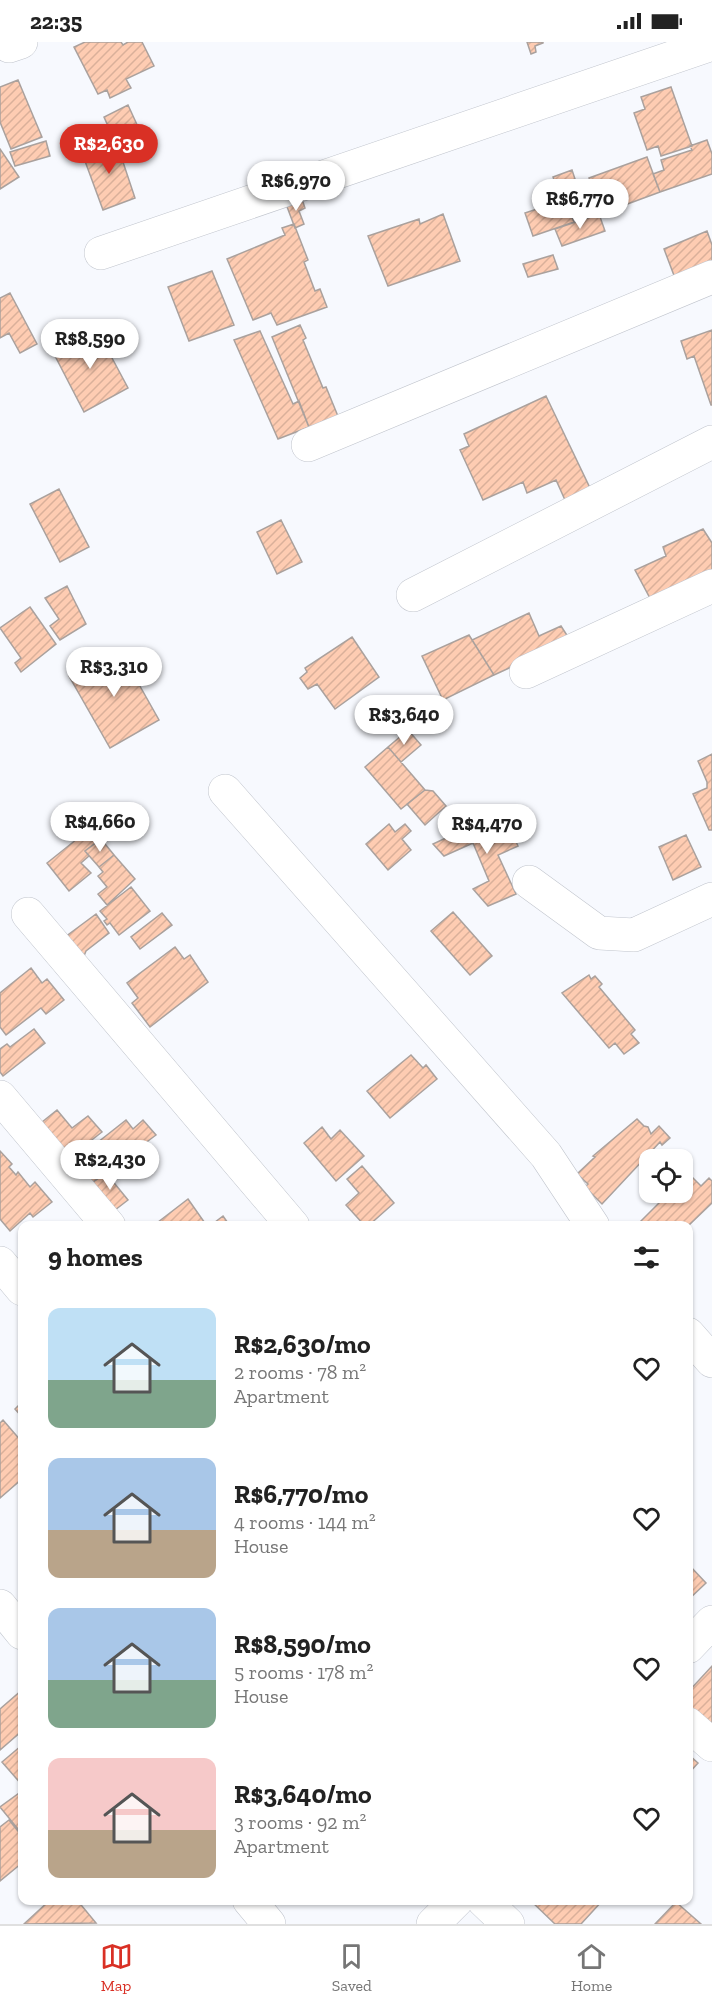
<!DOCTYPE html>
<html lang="en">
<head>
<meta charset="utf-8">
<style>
	body { margin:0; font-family:"Zilla Slab",serif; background:#f2f2f2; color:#222; height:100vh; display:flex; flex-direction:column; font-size:22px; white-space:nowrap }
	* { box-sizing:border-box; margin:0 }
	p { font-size:20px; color:#767676 }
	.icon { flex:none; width:33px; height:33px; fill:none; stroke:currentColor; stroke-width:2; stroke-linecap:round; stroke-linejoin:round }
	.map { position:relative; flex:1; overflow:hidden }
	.drawer { position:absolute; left:18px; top:1179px; width:675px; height:684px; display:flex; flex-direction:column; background:#fff; border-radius:12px; box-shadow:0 2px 4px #0004 }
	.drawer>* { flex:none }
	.controls { position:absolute; left:639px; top:1107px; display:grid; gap:12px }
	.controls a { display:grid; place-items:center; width:54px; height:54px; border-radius:12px; background:#fff; box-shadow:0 2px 4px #0004; font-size:30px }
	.price { position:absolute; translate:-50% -51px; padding:0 14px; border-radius:21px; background:#fff; color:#222; font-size:20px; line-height:39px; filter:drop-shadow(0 2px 3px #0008) }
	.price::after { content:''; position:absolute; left:50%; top:36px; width:18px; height:14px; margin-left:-9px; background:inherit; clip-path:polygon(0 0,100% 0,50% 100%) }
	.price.active { background:#d93025; color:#fff }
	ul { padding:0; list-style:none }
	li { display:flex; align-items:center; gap:18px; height:150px; padding:0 30px }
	li span { display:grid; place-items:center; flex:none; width:168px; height:120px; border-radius:12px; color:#555 }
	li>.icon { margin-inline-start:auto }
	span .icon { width:72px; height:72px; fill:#fffc; stroke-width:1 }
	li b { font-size:26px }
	h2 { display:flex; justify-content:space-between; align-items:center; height:72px; padding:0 30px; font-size:26px }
	.status { display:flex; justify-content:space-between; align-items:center; height:42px; padding:0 30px; background:#fff; direction:ltr }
	.status svg { height:16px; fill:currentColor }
	.tabs { display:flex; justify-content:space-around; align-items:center; height:84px; border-top:2px solid #e0e0e0; background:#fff; font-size:16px; color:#767676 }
	.tabs a { display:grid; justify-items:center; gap:3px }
	.tabs .active { color:#d93025 }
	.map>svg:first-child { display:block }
</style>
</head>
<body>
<div class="status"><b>22:35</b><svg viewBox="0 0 49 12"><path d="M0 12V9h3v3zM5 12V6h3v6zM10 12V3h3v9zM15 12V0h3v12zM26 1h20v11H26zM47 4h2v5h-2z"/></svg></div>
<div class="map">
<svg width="712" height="1882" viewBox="0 0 712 1882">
	<defs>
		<pattern id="building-hatch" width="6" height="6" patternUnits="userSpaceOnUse" patternTransform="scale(1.5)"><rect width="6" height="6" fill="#feccb2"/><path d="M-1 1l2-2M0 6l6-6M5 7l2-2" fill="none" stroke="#dab09a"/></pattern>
	</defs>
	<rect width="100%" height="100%" fill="#f7f9fe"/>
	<path fill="url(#building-hatch)" stroke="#aaa19d" stroke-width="1.5" d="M85,0H121L123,3L128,0H142L154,24L126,37L131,46L110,56L107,48L98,52L74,5Z
		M527,0H543V1L535,4L536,10L531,12Z
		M18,38L42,95L11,107L0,80V45Z
		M671,45L692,104L661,114L658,104L647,108L634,71L645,67L641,55Z
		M128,63L139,87L113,95L104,75Z
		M707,98L712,112V132L660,150L653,132L664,128L661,118L692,108L690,104Z
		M46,99L50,114L15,124L10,110Z
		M116,99L135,156L103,168L82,111Z
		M0,107L19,135L0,147Z
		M647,115L660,150L603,171L589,136Z
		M572,128L586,170L572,176L574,180L533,194L525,171L561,159L553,135Z
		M302,157L305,166L299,169L304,182L295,186L286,162Z
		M443,172L460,219L388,244L368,194L419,177L420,182Z
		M599,172L605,189L562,204L555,187Z
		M294,182L308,218L304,220L315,249L320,247L327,265L277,283L271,271L253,278L227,217L285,193L282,186Z
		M707,189L712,203V230L678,244L664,207Z
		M553,213L558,227L528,235L523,222Z
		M212,229L234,283L189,299L168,245Z
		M10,251L37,302L20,311L9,291L0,296V256Z
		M300,283L306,296L303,298L323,346L326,345L342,384L313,395L272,295Z
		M96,286L128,346L84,370L53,310Z
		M712,288V363H711L694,314L687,317L681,299Z
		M260,289L293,362L299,359L309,385L278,397L234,298Z
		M546,354L590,446L565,458L556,438L527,451L523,440L483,458L460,408L469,404L464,392Z
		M59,447L89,505L60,520L30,462Z
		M281,478L302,520L277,532L257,490Z
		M703,487L712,501V530L651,558L635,528L666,514L663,505Z
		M67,544L86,582L60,598L50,584L59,577L45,556Z
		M30,565L56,602L21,630L15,621L21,616L0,586Z
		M529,571L539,594L561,584L570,598L494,633L472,598Z
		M469,593L494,633L443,658L422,614Z
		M352,595L379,635L335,667L317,642L308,647L300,636L307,630L305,626Z
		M119,607L159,678L110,706L69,634Z
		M408,688L421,703L401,720L388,705Z
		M388,705L425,748L401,767L365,725Z
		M712,712V788H709L693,752L707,746V740L698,719Z
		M425,748L433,749L446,764L425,783L407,762Z
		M504,772L518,804L498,813L516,852L488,864L473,847L489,839L473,801L444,814L433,802L482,779L484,781Z
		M97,781L106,793L85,809L89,814L81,821L91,831L69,849L47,821Z
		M389,782L395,790L405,782L411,789L402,797L411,808L388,828L366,802Z
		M686,793L701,825L673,838L659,805Z
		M101,797L114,813L99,825L85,809Z
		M114,813L135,837L107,863L98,852L107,845L98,834L103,830L99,825Z
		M131,845L150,869L119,893L110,881L107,883L104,879L107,877L100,869Z
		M453,870L492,914L470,933L431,889Z
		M162,871L172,883L140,907L131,895Z
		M96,872L109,891L86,909L84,914L65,895Z
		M175,905L184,917L190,913L208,940L150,985L132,961L138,956L127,941Z
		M31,926L42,941L47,937L64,958L46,972L41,966L6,993L0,985V951Z
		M589,933L591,937L595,934L602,942L599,945L635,988L631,992L639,1001L624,1012L615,1001L609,1006L562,951Z
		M34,987L45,1001L3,1034L0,1030V1007L7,1002L10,1005Z
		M411,1013L423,1026L426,1023L437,1037L390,1076L367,1049Z
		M57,1068L72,1086L88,1074L102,1090L70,1115L42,1080Z
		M637,1077L644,1084L648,1085L651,1092L659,1084L670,1096L662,1103L660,1100L602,1162L585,1145L588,1142L577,1132L595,1115L593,1114Z
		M126,1078L133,1087L143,1078L156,1093L92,1141L74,1119Z
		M322,1085L331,1097L340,1088L364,1114L336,1139L304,1101Z
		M0,1109L12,1122L9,1125L16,1133L18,1130L30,1145L35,1140L52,1160L33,1175L30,1171L10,1189L0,1177Z
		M362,1124L394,1161L368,1184H365L346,1163L359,1151L347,1137Z
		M106,1131L128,1158L115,1168L92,1141Z
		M689,1132L701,1144L709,1136L712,1139V1161L688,1184H636L670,1150H682V1139Z
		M188,1157L207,1184H153Z
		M223,1174L230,1184H210Z
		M22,1360V1375L15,1367Z
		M3,1378L22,1400V1437L0,1456V1381Z
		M690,1524L706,1541L690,1556L688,1526Z
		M712,1624V1684L688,1664V1650Z
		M22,1648V1689L0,1708V1667Z
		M22,1703V1743L2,1720Z
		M688,1712L698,1721L688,1732Z
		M22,1749V1792L0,1765Z
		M9,1778L22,1794V1821L0,1839V1785Z
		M50,1858H77L96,1881L24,1882Z
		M530,1858H603L581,1882H555Z
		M676,1860L701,1882H655Z"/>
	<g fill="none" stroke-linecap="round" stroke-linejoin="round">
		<defs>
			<path id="minor" d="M9,4L21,0
				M101,211L712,2
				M308,403L712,235
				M413,553L712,400
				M526,630L712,544
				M225,749L546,1113L593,1184
				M529,840L599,891L634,893L712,857
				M28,872L293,1184
				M0,1055L109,1184
				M0,1221L22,1247
				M688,1292L712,1319
				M0,1564L22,1591
				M688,1605L712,1580
				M688,1682L712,1703
				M249,1858L269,1882
				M483,1858L508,1882
				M433,1882L457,1858"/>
		</defs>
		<use href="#minor" stroke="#c1c5cd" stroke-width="34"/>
		<use href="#minor" stroke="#fff" stroke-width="33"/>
	</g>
</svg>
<div class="controls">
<a><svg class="icon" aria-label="locate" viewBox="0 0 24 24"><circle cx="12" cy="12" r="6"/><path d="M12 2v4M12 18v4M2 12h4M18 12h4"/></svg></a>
</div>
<b class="price active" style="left:109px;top:133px">R$2,630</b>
<b class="price" style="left:296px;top:170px">R$6,970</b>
<b class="price" style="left:580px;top:188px">R$6,770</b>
<b class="price" style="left:90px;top:328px">R$8,590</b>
<b class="price" style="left:114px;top:656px">R$3,310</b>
<b class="price" style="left:404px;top:704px">R$3,640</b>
<b class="price" style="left:100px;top:811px">R$4,660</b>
<b class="price" style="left:487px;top:813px">R$4,470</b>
<b class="price" style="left:110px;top:1149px">R$2,430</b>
<section class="drawer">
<h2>9 homes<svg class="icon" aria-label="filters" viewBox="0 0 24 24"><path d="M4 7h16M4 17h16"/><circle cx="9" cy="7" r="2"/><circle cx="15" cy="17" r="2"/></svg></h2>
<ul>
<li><span style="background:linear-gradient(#bfe0f5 60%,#7fa58c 0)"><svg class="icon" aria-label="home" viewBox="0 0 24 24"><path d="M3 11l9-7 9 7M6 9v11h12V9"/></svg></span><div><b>R$2,630/mo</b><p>2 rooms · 78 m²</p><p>Apartment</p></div><svg class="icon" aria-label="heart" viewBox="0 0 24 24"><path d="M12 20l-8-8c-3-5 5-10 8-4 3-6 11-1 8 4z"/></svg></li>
<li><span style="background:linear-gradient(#a9c7e8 60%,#b9a48a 0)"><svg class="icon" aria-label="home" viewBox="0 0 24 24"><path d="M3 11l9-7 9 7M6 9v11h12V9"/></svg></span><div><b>R$6,770/mo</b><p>4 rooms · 144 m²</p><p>House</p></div><svg class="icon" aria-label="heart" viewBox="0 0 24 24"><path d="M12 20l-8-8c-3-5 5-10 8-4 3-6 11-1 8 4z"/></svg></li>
<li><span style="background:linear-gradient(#a9c7e8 60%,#7fa58c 0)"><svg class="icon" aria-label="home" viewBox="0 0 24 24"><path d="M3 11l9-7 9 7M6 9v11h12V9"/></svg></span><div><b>R$8,590/mo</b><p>5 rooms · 178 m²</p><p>House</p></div><svg class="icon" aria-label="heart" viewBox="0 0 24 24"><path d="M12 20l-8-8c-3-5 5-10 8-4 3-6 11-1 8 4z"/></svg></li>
<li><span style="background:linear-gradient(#f6c9c9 60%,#b9a48a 0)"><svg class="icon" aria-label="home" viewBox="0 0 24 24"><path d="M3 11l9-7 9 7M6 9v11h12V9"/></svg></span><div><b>R$3,640/mo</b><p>3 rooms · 92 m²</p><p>Apartment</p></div><svg class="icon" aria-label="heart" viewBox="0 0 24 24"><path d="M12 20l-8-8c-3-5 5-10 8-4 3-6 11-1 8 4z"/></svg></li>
</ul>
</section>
</div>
<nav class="tabs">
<a class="active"><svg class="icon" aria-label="map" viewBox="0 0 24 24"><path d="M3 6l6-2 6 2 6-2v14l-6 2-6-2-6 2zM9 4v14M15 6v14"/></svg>Map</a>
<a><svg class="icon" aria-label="saved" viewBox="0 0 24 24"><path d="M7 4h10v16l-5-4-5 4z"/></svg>Saved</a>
<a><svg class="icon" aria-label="home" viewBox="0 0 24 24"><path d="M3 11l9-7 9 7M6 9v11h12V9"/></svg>Home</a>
</nav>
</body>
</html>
